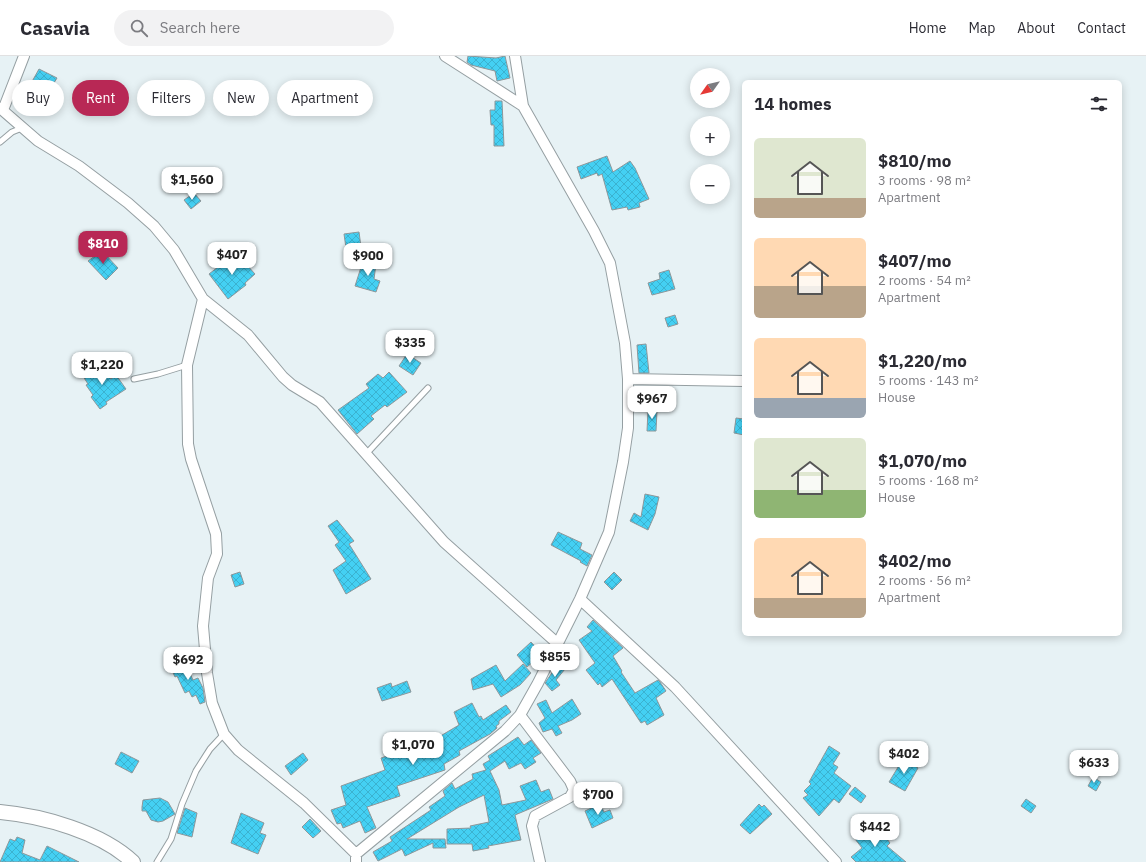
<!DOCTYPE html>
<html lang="en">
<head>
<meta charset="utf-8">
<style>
	body { margin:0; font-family:"IBM Plex Sans",sans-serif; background:#f2f2f3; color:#2b2b33; height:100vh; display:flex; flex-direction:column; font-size:15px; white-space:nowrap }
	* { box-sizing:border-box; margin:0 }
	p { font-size:13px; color:#7c7c81 }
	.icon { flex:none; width:22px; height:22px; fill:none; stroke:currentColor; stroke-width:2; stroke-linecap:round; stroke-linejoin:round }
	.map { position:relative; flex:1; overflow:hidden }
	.details { position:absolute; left:742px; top:24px; width:380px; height:556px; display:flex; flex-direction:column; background:#fff; border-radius:6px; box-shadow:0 2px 10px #0003 }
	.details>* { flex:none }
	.top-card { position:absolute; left:12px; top:24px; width:380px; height:36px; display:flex; gap:8px }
	.needle { width:26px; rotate:236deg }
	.fabs { position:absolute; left:690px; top:12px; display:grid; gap:8px }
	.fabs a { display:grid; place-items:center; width:40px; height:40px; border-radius:50%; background:#fff; box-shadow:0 2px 10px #0003; font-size:20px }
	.price { position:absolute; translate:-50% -34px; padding:0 9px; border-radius:8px; background:#fff; color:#222; font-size:13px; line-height:26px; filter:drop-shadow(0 1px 2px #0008) }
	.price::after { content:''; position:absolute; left:50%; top:24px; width:12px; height:9px; margin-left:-6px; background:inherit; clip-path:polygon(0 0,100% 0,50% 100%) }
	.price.selected { background:#b82855; color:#fff }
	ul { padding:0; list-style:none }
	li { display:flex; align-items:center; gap:12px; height:100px; padding:0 12px }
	li span { display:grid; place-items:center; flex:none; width:112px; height:80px; border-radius:6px; color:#555 }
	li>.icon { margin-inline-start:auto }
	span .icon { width:48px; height:48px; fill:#fffc; stroke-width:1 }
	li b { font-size:17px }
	h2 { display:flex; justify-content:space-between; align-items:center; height:48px; padding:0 12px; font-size:17px }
	.chip { padding:0 14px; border-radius:18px; background:#fff; box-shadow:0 2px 10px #0003; font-size:14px; line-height:36px }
	.chip.selected { background:#b82855; color:#fff }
	header { display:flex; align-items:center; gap:24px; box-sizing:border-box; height:56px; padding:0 20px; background:#fff; border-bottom:1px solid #e1e1e2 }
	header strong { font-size:19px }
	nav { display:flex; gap:22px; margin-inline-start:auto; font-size:14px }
	.search { width:280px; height:36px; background:#f2f2f3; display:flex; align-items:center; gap:10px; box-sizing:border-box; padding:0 14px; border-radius:22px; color:#7c7c81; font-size:15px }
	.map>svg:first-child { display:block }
</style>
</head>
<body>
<header>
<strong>Casavia</strong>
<div class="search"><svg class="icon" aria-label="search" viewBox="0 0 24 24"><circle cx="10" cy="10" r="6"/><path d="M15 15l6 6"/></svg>Search here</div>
<nav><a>Home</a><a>Map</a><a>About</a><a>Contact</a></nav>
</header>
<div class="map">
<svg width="1146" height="806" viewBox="0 0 1146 806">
	<defs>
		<pattern id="building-cross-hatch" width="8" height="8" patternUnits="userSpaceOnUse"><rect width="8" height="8" fill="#44d0f3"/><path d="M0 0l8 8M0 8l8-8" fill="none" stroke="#3bb2d0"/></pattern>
	</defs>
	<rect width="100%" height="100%" fill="#e7f2f5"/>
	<path fill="url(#building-cross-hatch)" stroke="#8d979a" d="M468,0L496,2L505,0L510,22L497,25L495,15L471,9L467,6Z
		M39,13L57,22L41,48L24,40Z
		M495,45H502L504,90H494V69H491L490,54H495Z
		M607,100L613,116L630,105L635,112L649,143L639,147L640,151L628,154L627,151L612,154L602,118L598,120L597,117L581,123L577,111Z
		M194,137L201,145L191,153L184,144Z
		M359,176L362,198L353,199L352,191L346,192L344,178Z
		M102,195L118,212L106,224L88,205Z
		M236,197L255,218L245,227L246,229L228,243L209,218Z
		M363,205L376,208L374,223L380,225L376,236L355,230Z
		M669,214L675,233L652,239L648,227L660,223L659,217Z
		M675,259L678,268L668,271L665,262Z
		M646,288L649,317H639L637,289Z
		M407,298L421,307L413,319L399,310Z
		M87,309L95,322L105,315L111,323L116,319L126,333L106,346L107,348L100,353L91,341L93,339L86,329L88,328L79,314Z
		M389,316L407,336L387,351L385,349L371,360L374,363L357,378L338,354L369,332L366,328L378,318L383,322Z
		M649,335H659L658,353H649Z
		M648,354H657L656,375H647Z
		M736,362L744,363V379L734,377Z
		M645,438L659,441L655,458L648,474L630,465L634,457L641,461Z
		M337,464L354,485L349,488L371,523L346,538L333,514L346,505L335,489L339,486L328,470Z
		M558,476L582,487L580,493L592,499L587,510L580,506L581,505L551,489Z
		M240,516L244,528L235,531L231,519Z
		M614,516L622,524L612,534L604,526Z
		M593,564L623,592L613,600L622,615L621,616L635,637L658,624L660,626L666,635L656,642L664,659L647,669L645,665L641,667L612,623L602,631L600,627L598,629L586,614L595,607L579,584L592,575L587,571Z
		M531,586L542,598L527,611L517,599Z
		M183,603L193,624L198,622L203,632L205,646L200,648L196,639L192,641L189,635L185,637L177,620L175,621L170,610Z
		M523,608L531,617L520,629L501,641L493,628L473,634L471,623L496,609L505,625Z
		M558,608L565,613L556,624L560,629L552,635L545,627Z
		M407,625L411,636L382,645L377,632L391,627L392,631Z
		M572,643L581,658L572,664L558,670L562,677L556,680L552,673L543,676L539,667L545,662L537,648L546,644L552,657Z
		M472,647L479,661L481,660L483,664L506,649L511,656L499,665V668L496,670L497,672L490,678L459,695L460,699L444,708L445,714L397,730L400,740L367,751L376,772L365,777L360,765L343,772L341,767L337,768L331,754L346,749L341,730L385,714L381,702L400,696L399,693L415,686L419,694L440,686L437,682L459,669L454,656Z
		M518,681L524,689L531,684L541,697L533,702L536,706L525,713L521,707L509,713L505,705L490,715L499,734L502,749L526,744L520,730L536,724L541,736L549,733L553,743L515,759L521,784L488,790L489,792L473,795L472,788H447V773L471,772L470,770L489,766L484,739L459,751L407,783H445L446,792H433V787L405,800L402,793L378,805L373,796L392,785L390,781L431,754L429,751L445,740L443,735L452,727L455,733L473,723L472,718L486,714L483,708L490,704L488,700Z
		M829,690L840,697L833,708L838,711L834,717L851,730L839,747L834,743L819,760L803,742L808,739L804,735L811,728L809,726Z
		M121,696L139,705L132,717L115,708Z
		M303,697L308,704L291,719L285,710Z
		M903,703L918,712L905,735L889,726Z
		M1093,721L1101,726L1096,735L1088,730Z
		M855,731L866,740L861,747L849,738Z
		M160,742L168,746L175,758L163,765L158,766L151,764L146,755H142V751L143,744Z
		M1026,743L1036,750L1031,757L1021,750Z
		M600,748L604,756L610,754L613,762L592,772L585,755Z
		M759,748L762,751L764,749L772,758L750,778L740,769Z
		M185,752L197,757L192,781L177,777Z
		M241,757L264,767L260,777L266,779L258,798L231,787Z
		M310,763L321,775L313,782L302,771Z
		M875,767L890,787L887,790L906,806H856L851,801L862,792L855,783Z
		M17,781L25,784L22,797L40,804L47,790L79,806H0L10,783L15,785Z"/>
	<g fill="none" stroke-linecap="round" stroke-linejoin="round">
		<defs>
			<path id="lane" d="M0,86L12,76L22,72
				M134,323L158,318L187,309
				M366,398L428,332
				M157,806L171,783L182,748L196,715L210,693L224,678"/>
			<path id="street" d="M445,0L523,50
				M0,52L38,85L79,110L128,147L154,170L174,194L203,243L248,279L283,321L292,329L320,346L444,486L558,588
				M3,54L24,0
				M203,243L187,309L188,388L191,403L216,478L217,498L208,522L203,570L207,617L212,647L224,678L238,694L304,747L356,798
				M628,323L744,325
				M580,543L675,631L836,806
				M520,659L570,725L574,734L570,741L535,760L532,770L540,806
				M356,806V798L505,675L520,659L538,627L580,543L609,476L623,406L628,372V323L625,287L610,207L594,175L523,50L515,0"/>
			<path id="secondary" d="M0,756C43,760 101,776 133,806"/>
		</defs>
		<use href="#lane" stroke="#959fa2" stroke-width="7"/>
		<use href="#street" stroke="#959fa2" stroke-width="12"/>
		<use href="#secondary" stroke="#959fa2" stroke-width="16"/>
		<use href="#lane" stroke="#fff" stroke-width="5"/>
		<use href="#street" stroke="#fff" stroke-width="10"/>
		<use href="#secondary" stroke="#fff" stroke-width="14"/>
	</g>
</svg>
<div class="fabs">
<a><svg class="needle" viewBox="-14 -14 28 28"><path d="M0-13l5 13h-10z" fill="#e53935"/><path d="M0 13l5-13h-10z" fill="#7c7c81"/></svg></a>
<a>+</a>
<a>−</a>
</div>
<b class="price" style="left:192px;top:145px">$1,560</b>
<b class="price selected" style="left:103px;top:209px">$810</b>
<b class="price" style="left:232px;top:220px">$407</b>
<b class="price" style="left:368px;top:221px">$900</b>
<b class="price" style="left:410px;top:308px">$335</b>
<b class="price" style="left:102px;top:330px">$1,220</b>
<b class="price" style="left:652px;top:364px">$967</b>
<b class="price" style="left:555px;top:622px">$855</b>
<b class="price" style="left:188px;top:625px">$692</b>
<b class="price" style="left:413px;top:710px">$1,070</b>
<b class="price" style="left:904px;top:719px">$402</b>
<b class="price" style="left:1094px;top:728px">$633</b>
<b class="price" style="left:598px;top:760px">$700</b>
<b class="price" style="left:875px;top:792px">$442</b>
<div class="top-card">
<a class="chip">Buy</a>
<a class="chip selected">Rent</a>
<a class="chip">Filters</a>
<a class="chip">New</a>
<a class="chip">Apartment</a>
</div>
<section class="details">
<h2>14 homes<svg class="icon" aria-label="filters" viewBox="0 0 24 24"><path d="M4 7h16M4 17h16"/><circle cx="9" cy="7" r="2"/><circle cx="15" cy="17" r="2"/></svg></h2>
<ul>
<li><span style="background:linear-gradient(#dfe7d0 75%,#b9a48a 0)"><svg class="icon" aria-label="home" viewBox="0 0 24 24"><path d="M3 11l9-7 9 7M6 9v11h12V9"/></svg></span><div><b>$810/mo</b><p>3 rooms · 98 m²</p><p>Apartment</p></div></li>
<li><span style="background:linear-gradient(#ffd9b3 60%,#b9a48a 0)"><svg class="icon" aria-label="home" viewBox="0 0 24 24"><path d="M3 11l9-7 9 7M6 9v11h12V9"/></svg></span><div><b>$407/mo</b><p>2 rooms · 54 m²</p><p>Apartment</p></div></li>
<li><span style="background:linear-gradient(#ffd9b3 75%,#9aa5b1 0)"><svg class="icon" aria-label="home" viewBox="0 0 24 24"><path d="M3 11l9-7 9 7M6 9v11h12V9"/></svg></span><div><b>$1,220/mo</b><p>5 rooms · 143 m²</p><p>House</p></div></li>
<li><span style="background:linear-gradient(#dfe7d0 65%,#8fb573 0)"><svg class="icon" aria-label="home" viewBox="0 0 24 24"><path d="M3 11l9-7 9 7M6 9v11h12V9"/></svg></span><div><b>$1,070/mo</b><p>5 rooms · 168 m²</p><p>House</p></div></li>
<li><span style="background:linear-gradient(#ffd9b3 75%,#b9a48a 0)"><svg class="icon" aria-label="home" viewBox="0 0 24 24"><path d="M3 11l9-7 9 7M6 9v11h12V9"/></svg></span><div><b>$402/mo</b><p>2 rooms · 56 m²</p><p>Apartment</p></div></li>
</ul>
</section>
</div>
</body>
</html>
